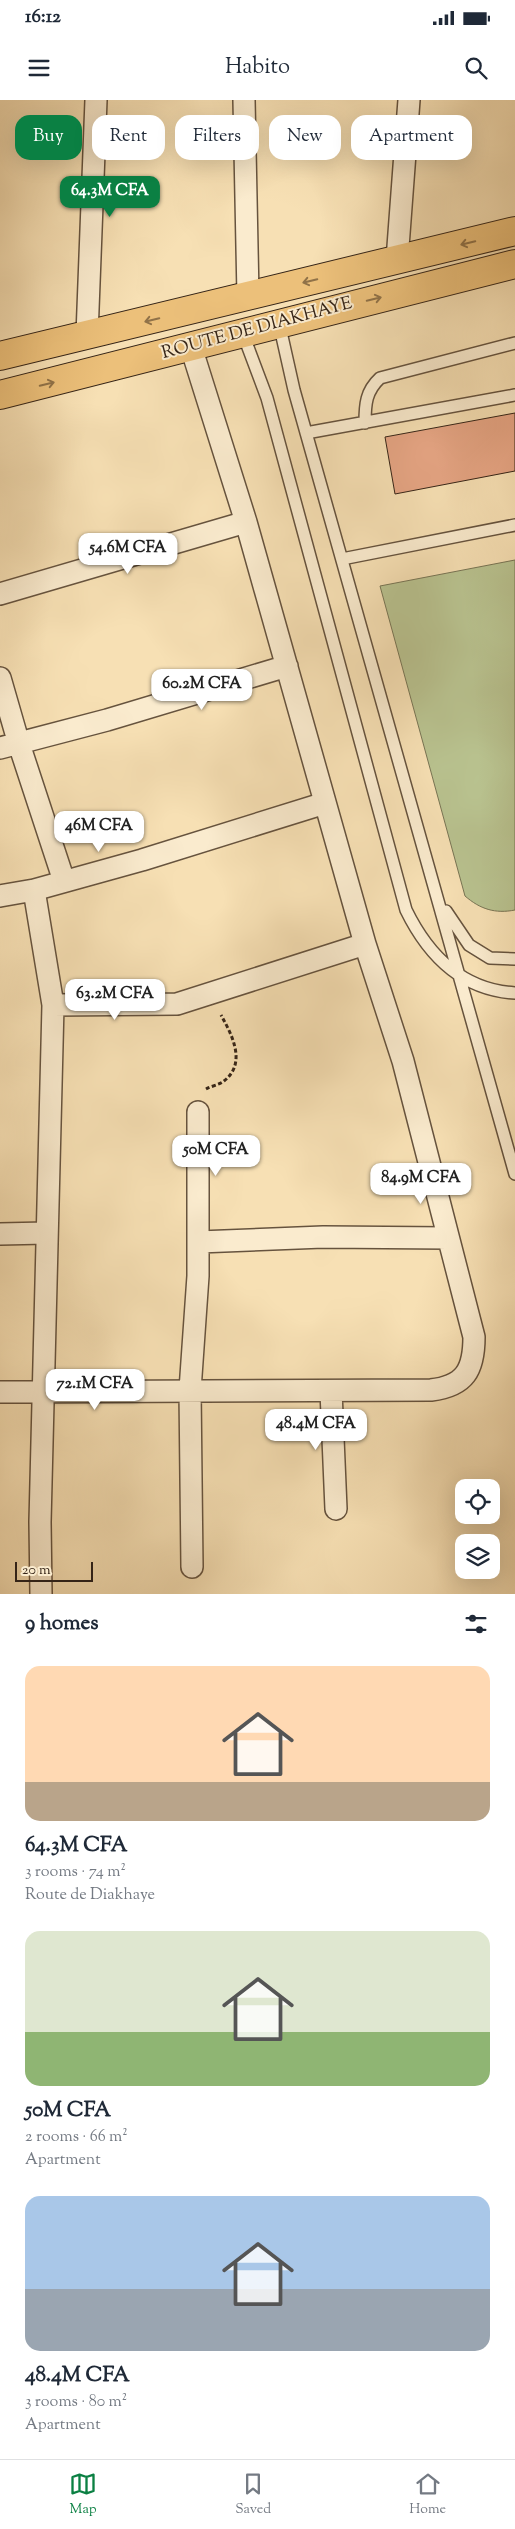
<!DOCTYPE html>
<html lang="en">
<head>
<meta charset="utf-8">
<style>
	body { margin:0; font-family:"Sorts Mill Goudy",serif; background:#f6f6f7; color:#1f2937; height:100vh; display:flex; flex-direction:column; font-size:19px; white-space:nowrap }
	* { box-sizing:border-box; margin:0 }
	p { font-size:16px; color:#747a83 }
	.icon { flex:none; width:28px; height:28px; fill:none; stroke:currentColor; stroke-width:2; stroke-linecap:round; stroke-linejoin:round }
	.map { position:relative; height:1494px; overflow:hidden }
	.details { display:flex; flex-direction:column; background:#fff; flex:1 }
	.details>* { flex:none }
	.guide { position:absolute; left:15px; top:15px; width:485px; height:45px; display:flex; gap:10px }
	.tools { position:absolute; left:455px; top:1379px; display:grid; gap:10px }
	.tools a { display:grid; place-items:center; width:45px; height:45px; border-radius:10px; background:#fff; box-shadow:0 5px 20px #0002; font-size:25px }
	.scale { position:absolute; left:15px; bottom:12px; width:78px; box-sizing:border-box; padding-left:5px; border:2px solid #352417; border-top:0; font-size:14px; line-height:18px; white-space:nowrap; color:#352417; -webkit-text-stroke:4px #faebce; paint-order:stroke }
	.price { position:absolute; translate:-50% -42px; padding:0 11px; border-radius:10px; background:#fff; color:#222; font-size:16px; line-height:32px; filter:drop-shadow(0 1px 2px #0008) }
	.price::after { content:''; position:absolute; left:50%; top:30px; width:15px; height:11px; margin-left:-8px; background:inherit; clip-path:polygon(0 0,100% 0,50% 100%) }
	.price.active { background:#0b8043; color:#fff }
	ul { padding:0; list-style:none }
	li { display:grid; align-content:center; gap:10px; height:265px; padding:0 25px }
	li span { display:grid; place-items:center; height:155px; border-radius:15px; color:#555 }
	li>.icon { margin-inline-start:auto }
	span .icon { width:90px; height:90px; fill:#fffc; stroke-width:1 }
	li b { font-size:21px }
	h2 { display:flex; justify-content:space-between; align-items:center; height:60px; padding:0 25px; font-size:21px }
	.chip { padding:0 18px; border-radius:15px; background:#fff; box-shadow:0 5px 20px #0002; font-size:18px; line-height:45px }
	.chip.active { background:#0b8043; color:#fff }
	.status { display:flex; justify-content:space-between; align-items:center; height:35px; padding:0 25px; background:#fff; direction:ltr }
	.status svg { height:14px; fill:currentColor }
	header { display:flex; justify-content:space-between; align-items:center; height:65px; padding:0 25px; background:#fff; font-size:22px; font-weight:600 }
	.tabs { display:flex; justify-content:space-around; align-items:center; height:70px; border-top:1px solid #e0e1e3; background:#fff; font-size:14px; color:#747a83 }
	.tabs a { display:grid; justify-items:center; gap:2px }
	.tabs .active { color:#0b8043 }
	.map>svg:first-child { display:block }
</style>
</head>
<body>
<div class="status"><b>16:12</b><svg viewBox="0 0 49 12"><path d="M0 12V9h3v3zM5 12V6h3v6zM10 12V3h3v9zM15 12V0h3v12zM26 1h20v11H26zM47 4h2v5h-2z"/></svg></div>
<header><svg class="icon" aria-label="menu" viewBox="0 0 24 24"><path d="M4 6h16M4 12h16M4 18h16"/></svg>Habito<svg class="icon" aria-label="search" viewBox="0 0 24 24"><circle cx="10" cy="10" r="6"/><path d="M15 15l6 6"/></svg></header>
<div class="map">
<svg width="515" height="1494" viewBox="0 0 515 1494">
	<rect width="100%" height="100%" fill="#f7e0b4"/>
	<filter id="stains"><feTurbulence type="fractalNoise" baseFrequency=".004" numOctaves="4"/><feColorMatrix values="0 0 0 0 .2 0 0 0 0 .09 0 0 0 0 .02 0 0 0 .5 -.17"/></filter>
	<radialGradient id="worn" r=".72"><stop offset=".6" stop-color="#630" stop-opacity="0"/><stop offset="1" stop-color="#630" stop-opacity=".3"/></radialGradient>
	<path fill="#b9c390" stroke="#777454" d="M515,460V810C495,814 480,809 465,796L380,486Z"/>
	<path fill="#e6a584" stroke="#352417" d="M515,313V371L395,394L385,337Z"/>
	<g fill="none" stroke-linecap="round" stroke-linejoin="round">
		<defs>
			<path id="lane" d="M279,223L294,290L515,1074
				M243,234L267,298L406,810C428,855 462,890 515,893
				M365,323C365,304 366,291 380,278L515,243
				M306,333L515,295
				M342,459L515,425
				M446,811L469,845L490,858L515,859"/>
			<path id="street" d="M244,0L248,196
				M397,160L409,0
				M87,235L96,0
				M191,247L246,422L365,844
				M0,494L246,422
				M0,578L19,644L64,781
				M0,648L107,620L287,566
				M34,790L53,905L40,1422L41,1494
				M0,796L34,790L142,760L325,703
				M0,1134L46,1133
				M199,1142L323,1137L448,1138
				M331,1291L336,1409
				M0,1292L431,1290C465,1286 474,1270 474,1237L403,961L365,844L177,904L53,905
				M192,1467L190,1290L198,1176V1012"/>
			<path id="primary" d="M0,256L515,131
				M0,295L515,164"/>
		</defs>
		<use href="#lane" stroke="#66533e" stroke-width="14"/>
		<use href="#street" stroke="#66533e" stroke-width="24"/>
		<use href="#primary" stroke="#352417" stroke-width="30"/>
		<path stroke="#352417" stroke-width="3" stroke-dasharray="4 2.5" stroke-linecap="butt" d="M206,989C211,986 219,985 224,981C247,963 232,935 221,915"/>
		<use href="#lane" stroke="#faebce" stroke-width="11"/>
		<use href="#street" stroke="#faebce" stroke-width="21"/>
		<use href="#primary" stroke="#ecc07a" stroke-width="28"/>
	</g>
	<defs><path id="oneway-shaft" d="M-6 0H5M1.5-3L5.5 0L1.5 3" fill="none" stroke-width="1.6" stroke-linecap="round" stroke-linejoin="round" transform="scale(1.25)"/></defs>
	<g stroke="#907248">
		<use href="#oneway-shaft" transform="translate(468 143) rotate(166)"/>
		<use href="#oneway-shaft" transform="translate(310 181) rotate(166)"/>
		<use href="#oneway-shaft" transform="translate(374 199) rotate(-14)"/>
		<use href="#oneway-shaft" transform="translate(152 220) rotate(166)"/>
		<use href="#oneway-shaft" transform="translate(47 284) rotate(-14)"/>
	</g>
	<g text-anchor="middle" dominant-baseline="central" stroke-width="4" stroke-linejoin="round" paint-order="stroke">
		<g font-size="18" fill="#352417" stroke="#faebce">
			<text transform="translate(257 229) rotate(-15)">ROUTE DE DIAKHAYE</text>
		</g>
	</g>
	<rect width="100%" height="100%" filter="url(#stains)"/>
	<rect width="100%" height="100%" fill="url(#worn)"/>
</svg>
<div class="tools">
<a><svg class="icon" aria-label="locate" viewBox="0 0 24 24"><circle cx="12" cy="12" r="6"/><path d="M12 2v4M12 18v4M2 12h4M18 12h4"/></svg></a>
<a><svg class="icon" aria-label="layers" viewBox="0 0 24 24"><path d="M12 4l9 5-9 5-9-5zM3 14l9 5 9-5"/></svg></a>
</div>
<div class="scale">20 m</div>
<b class="price active" style="left:110px;top:118px">64.3M CFA</b>
<b class="price" style="left:128px;top:475px">54.6M CFA</b>
<b class="price" style="left:202px;top:611px">60.2M CFA</b>
<b class="price" style="left:99px;top:753px">46M CFA</b>
<b class="price" style="left:115px;top:921px">63.2M CFA</b>
<b class="price" style="left:216px;top:1077px">50M CFA</b>
<b class="price" style="left:421px;top:1105px">84.9M CFA</b>
<b class="price" style="left:95px;top:1311px">72.1M CFA</b>
<b class="price" style="left:316px;top:1351px">48.4M CFA</b>
<div class="guide">
<a class="chip active">Buy</a>
<a class="chip">Rent</a>
<a class="chip">Filters</a>
<a class="chip">New</a>
<a class="chip">Apartment</a>
</div>
</div>
<section class="details">
<h2>9 homes<svg class="icon" aria-label="filters" viewBox="0 0 24 24"><path d="M4 7h16M4 17h16"/><circle cx="9" cy="7" r="2"/><circle cx="15" cy="17" r="2"/></svg></h2>
<ul>
<li><span style="background:linear-gradient(#ffd9b3 75%,#b9a48a 0)"><svg class="icon" aria-label="home" viewBox="0 0 24 24"><path d="M3 11l9-7 9 7M6 9v11h12V9"/></svg></span><div><b>64.3M CFA</b><p>3 rooms · 74 m²</p><p>Route de Diakhaye</p></div></li>
<li><span style="background:linear-gradient(#dfe7d0 65%,#8fb573 0)"><svg class="icon" aria-label="home" viewBox="0 0 24 24"><path d="M3 11l9-7 9 7M6 9v11h12V9"/></svg></span><div><b>50M CFA</b><p>2 rooms · 66 m²</p><p>Apartment</p></div></li>
<li><span style="background:linear-gradient(#a9c7e8 60%,#9aa5b1 0)"><svg class="icon" aria-label="home" viewBox="0 0 24 24"><path d="M3 11l9-7 9 7M6 9v11h12V9"/></svg></span><div><b>48.4M CFA</b><p>3 rooms · 80 m²</p><p>Apartment</p></div></li>
</ul>
</section>
<nav class="tabs">
<a class="active"><svg class="icon" aria-label="map" viewBox="0 0 24 24"><path d="M3 6l6-2 6 2 6-2v14l-6 2-6-2-6 2zM9 4v14M15 6v14"/></svg>Map</a>
<a><svg class="icon" aria-label="saved" viewBox="0 0 24 24"><path d="M7 4h10v16l-5-4-5 4z"/></svg>Saved</a>
<a><svg class="icon" aria-label="home" viewBox="0 0 24 24"><path d="M3 11l9-7 9 7M6 9v11h12V9"/></svg>Home</a>
</nav>
</body>
</html>
